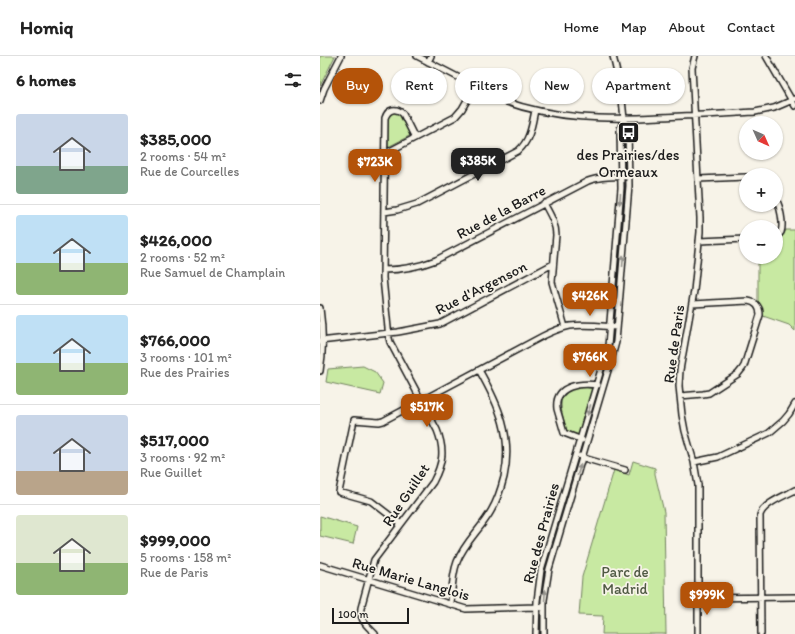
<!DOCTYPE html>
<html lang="en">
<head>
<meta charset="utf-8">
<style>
	body { margin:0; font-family:Itim,sans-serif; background:#f6f6f6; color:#222; height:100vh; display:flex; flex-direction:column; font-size:15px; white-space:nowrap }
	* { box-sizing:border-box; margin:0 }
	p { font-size:13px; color:#767676 }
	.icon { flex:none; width:22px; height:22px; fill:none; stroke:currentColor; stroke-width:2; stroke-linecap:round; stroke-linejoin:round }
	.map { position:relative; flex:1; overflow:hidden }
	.panel { display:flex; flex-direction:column; background:#fff; width:320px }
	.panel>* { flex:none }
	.hud { position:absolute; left:12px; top:12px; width:380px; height:36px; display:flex; gap:8px }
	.needle { width:26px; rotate:135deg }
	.buttons { position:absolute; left:419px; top:60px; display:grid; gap:8px }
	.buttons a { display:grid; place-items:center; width:44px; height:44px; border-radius:50%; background:#fff; box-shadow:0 1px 3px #0004; font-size:20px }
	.scale { position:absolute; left:12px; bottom:10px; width:77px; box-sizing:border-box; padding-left:4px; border:2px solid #1c1c1c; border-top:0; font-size:11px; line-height:14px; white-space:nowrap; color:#1c1c1c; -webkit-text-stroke:3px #f7f3e8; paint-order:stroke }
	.price { position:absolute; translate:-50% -34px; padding:0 9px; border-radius:8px; background:#b45309; color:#fff; font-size:13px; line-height:26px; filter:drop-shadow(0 1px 2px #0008) }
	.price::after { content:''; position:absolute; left:50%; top:24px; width:12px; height:9px; margin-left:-6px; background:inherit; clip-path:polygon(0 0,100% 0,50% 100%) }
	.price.active { background:#222; color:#fff }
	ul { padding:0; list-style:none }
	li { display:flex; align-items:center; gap:12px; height:100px; padding:0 16px }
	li+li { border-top:1px solid #e0e0e0 }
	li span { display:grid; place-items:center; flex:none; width:112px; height:80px; border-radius:4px; color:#555 }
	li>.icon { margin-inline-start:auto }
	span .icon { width:48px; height:48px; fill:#fffc; stroke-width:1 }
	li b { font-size:17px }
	h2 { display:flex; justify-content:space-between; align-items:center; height:48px; padding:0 16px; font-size:17px }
	.tag { padding:0 14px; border-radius:18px; background:#fff; box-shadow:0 1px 3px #0004; font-size:14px; line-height:36px }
	.tag.active { background:#b45309; color:#fff }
	header { display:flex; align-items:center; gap:24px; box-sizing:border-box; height:56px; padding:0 20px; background:#fff; border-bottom:1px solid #e0e0e0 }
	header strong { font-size:19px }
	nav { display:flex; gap:22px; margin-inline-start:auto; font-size:14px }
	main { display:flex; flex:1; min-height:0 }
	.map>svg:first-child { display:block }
</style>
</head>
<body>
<header>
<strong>Homiq</strong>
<nav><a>Home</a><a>Map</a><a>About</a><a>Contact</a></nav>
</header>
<main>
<section class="panel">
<h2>6 homes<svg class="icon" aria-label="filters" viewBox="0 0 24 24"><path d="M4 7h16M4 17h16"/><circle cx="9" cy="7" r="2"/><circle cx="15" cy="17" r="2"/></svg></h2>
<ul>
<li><span style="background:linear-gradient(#c9d6e8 65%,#7fa58c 0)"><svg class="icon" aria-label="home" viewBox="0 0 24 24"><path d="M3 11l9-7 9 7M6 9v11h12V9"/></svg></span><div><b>$385,000</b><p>2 rooms · 54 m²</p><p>Rue de Courcelles</p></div></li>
<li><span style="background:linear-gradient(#bfe0f5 60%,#8fb573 0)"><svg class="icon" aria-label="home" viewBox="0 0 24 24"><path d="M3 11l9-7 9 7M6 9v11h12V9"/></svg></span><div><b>$426,000</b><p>2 rooms · 52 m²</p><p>Rue Samuel de Champlain</p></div></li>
<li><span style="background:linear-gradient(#bfe0f5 60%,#8fb573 0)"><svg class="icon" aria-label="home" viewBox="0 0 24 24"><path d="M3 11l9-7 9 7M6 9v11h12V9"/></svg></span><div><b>$766,000</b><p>3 rooms · 101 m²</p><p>Rue des Prairies</p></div></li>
<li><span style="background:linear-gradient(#c9d6e8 70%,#b9a48a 0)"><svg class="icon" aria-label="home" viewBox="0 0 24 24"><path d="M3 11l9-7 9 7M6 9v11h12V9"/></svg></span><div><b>$517,000</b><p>3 rooms · 92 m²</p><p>Rue Guillet</p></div></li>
<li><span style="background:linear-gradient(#dfe7d0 60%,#8fb573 0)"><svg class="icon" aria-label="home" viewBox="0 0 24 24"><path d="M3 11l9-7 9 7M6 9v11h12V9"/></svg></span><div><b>$999,000</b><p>5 rooms · 158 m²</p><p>Rue de Paris</p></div></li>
</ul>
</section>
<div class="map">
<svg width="475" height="578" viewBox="0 0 475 578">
	<rect width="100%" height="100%" fill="#f7f3e8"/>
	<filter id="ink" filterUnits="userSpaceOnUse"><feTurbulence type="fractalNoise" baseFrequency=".025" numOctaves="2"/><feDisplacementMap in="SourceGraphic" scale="8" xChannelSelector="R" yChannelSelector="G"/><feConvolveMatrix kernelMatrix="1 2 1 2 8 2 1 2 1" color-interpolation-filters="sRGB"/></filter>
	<g filter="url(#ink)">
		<path fill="#c8e9a2" stroke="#72825f" d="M0,0H15L0,30Z
			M73,57H77L80,60L91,79L68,91V64L69,60Z
			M466,174H475V275L469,269L443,260V252L438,245V201H456V185L463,180Z
			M43,310L55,316L63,327L60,338L6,326L8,313Z
			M264,331L273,333L259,379L249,376L247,375C241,353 232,334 264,331Z
			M313,405L335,412V418L344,456L346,578H282L283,560L259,559L262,521L294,414L309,419Z
			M0,460L37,471L33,488L0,480Z"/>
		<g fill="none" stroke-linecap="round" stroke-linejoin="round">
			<defs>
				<path id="minor" d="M97,0L184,45C234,63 287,64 340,61C372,60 403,58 435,56L454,52L475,43
					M375,0L372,12L380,162V176L374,235L360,314L359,330L362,359L365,375L374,406L378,429V578
					M446,0L475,50
					M108,6L111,0
					M0,45L4,33L21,0
					M64,98L135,61L142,53L155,30
					M378,123L426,121
					M456,143C460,150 464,168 461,176C459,179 458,179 456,180
					M224,147C229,157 236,167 236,179L232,226L245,271
					M64,156L77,154L97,148L198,95C210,85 212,69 215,54
					M379,185L426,183
					M63,214C82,214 98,211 116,204L268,125C278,121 298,120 309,121
					M0,252C3,274 4,293 0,315
					M0,285L78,276L120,268L233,208
					M360,340L383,338L389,337L418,318L422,313L424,310L440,259C440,251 436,246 428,245L372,248
					M262,384L244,377L237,353C234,328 262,327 278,329
					M260,400L267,403L305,414
					M374,406L398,401L449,377L463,365L469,358L475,348
					M81,468L51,445L19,436L34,364L59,366L63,365L223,280C231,276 240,272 250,270C265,268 282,270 297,271
					M0,509L146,553L216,551L224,552
					M378,542L475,541
					M131,548C132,534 132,519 137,506C144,487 161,473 171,455C177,445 181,433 184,421C193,381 179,349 159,314
					M55,578C48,570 39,565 41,552L54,504L113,426C123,407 125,394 117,374L70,286L69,282L63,222L65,62C68,53 76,51 83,58L95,82
					M216,578L217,545L221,514L288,290L301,132L300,73L304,63
					M224,578V544L229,513L292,301L296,286L309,130L308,72L304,63L301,34L293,0
					M441,578L440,459C444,447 465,440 475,434"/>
			</defs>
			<use href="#minor" stroke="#1c1c1c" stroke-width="8"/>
			<use href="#minor" stroke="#f7f3e8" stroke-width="5"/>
		</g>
		<defs><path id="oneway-solid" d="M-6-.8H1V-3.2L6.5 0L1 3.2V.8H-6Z"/></defs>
		<g fill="#94928c">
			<use href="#oneway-solid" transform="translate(300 143) rotate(95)"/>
			<use href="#oneway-solid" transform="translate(303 205) rotate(-85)"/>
			<use href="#oneway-solid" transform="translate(269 354) rotate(106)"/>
			<use href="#oneway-solid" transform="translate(259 414) rotate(-73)"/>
			<use href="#oneway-solid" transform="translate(225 539) rotate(-85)"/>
		</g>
	</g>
	<defs>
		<symbol id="bus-square" viewBox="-11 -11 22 22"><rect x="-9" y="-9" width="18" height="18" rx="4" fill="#1c1c1c" stroke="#f7f3e8"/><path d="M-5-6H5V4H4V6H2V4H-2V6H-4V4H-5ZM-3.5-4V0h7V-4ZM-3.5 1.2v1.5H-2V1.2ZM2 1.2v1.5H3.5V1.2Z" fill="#fff"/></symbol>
	</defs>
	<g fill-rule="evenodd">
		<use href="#bus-square" x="296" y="64" width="25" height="25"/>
	</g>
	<g text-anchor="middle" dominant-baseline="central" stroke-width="3.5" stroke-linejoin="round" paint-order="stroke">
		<g font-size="15" fill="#1c1c1c" stroke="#f7f3e8">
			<text x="308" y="99">des Prairies/des<tspan x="308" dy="17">Ormeaux</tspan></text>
		</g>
		<g font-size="15" fill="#1c1c1c" stroke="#f7f3e8">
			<text transform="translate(181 156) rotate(-28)">Rue de la Barre</text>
			<text transform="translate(161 232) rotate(-27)">Rue d'Argenson</text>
			<text transform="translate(354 288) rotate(-82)">Rue de Paris</text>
			<text transform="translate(86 439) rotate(-56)">Rue Guillet</text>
			<text transform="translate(221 477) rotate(-75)">Rue des Prairies</text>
			<text transform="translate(91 523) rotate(16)">Rue Marie Langlois</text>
		</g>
		<g font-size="15" fill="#505a44" stroke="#f7f3e8">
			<text x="305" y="516">Parc de<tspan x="305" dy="17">Madrid</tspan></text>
		</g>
	</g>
</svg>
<div class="buttons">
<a><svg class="needle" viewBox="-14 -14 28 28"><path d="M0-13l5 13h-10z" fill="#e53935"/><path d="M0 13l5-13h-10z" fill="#767676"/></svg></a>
<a>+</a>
<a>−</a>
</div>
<div class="scale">100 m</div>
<b class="price active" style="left:158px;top:126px">$385K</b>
<b class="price" style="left:55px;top:127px">$723K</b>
<b class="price" style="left:270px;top:261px">$426K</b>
<b class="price" style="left:270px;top:322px">$766K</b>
<b class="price" style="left:107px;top:372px">$517K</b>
<b class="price" style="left:387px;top:560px">$999K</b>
<div class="hud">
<a class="tag active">Buy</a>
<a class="tag">Rent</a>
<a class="tag">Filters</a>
<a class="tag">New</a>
<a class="tag">Apartment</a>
</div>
</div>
</main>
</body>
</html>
